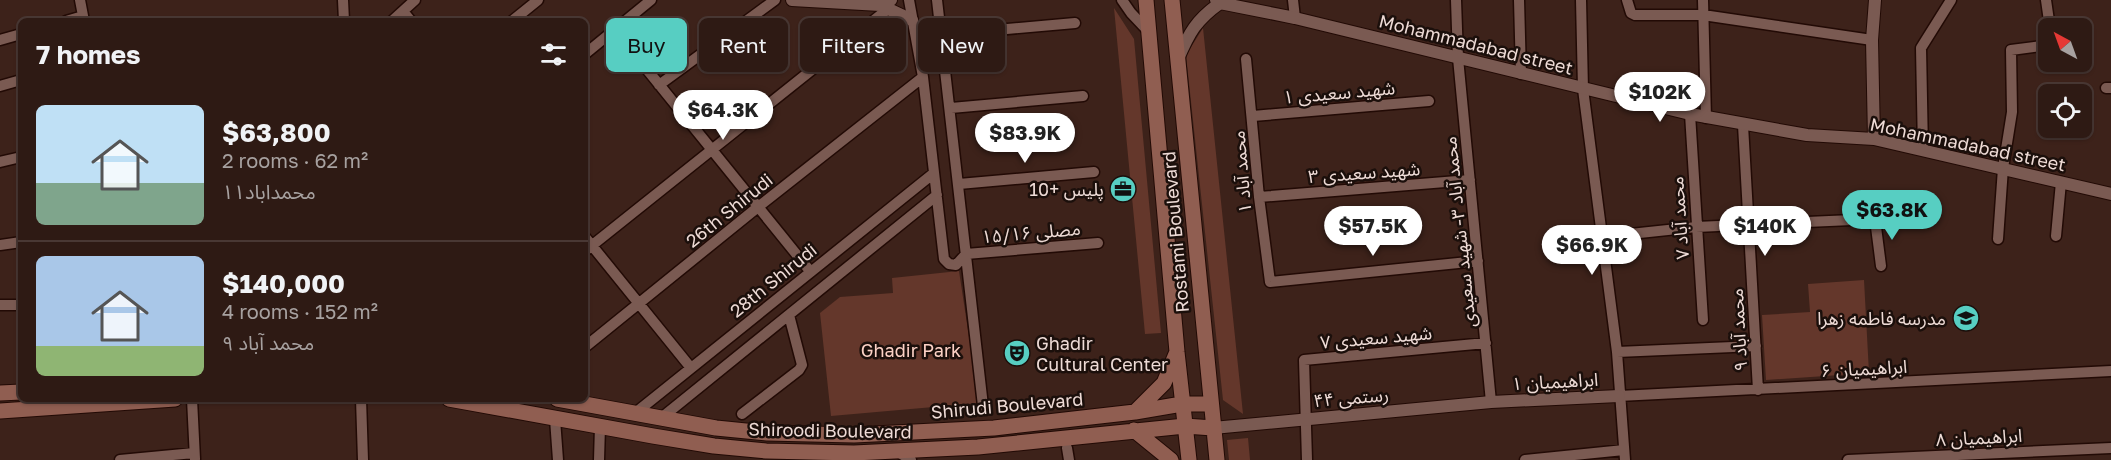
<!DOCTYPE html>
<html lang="en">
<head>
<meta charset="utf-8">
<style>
	body { margin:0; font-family:"Golos Text","Noto Sans Arabic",sans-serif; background:#3a2722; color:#f1f3f6; height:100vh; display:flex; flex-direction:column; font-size:22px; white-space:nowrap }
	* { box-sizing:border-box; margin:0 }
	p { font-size:20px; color:#a7a1a0 }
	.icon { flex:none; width:33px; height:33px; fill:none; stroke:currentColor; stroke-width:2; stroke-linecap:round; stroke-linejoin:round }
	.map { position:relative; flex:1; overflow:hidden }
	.sheet { position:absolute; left:18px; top:18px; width:570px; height:384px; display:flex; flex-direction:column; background:#2e1a14; border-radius:9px; box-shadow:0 2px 4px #0004,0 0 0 2px #493834 }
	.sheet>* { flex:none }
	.guide { position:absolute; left:606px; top:18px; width:570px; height:54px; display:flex; gap:12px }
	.needle { width:39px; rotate:319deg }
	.fabs { position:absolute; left:2038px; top:18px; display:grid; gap:12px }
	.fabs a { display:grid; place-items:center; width:54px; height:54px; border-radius:9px; background:#2e1a14; box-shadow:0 2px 4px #0004,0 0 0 2px #493834; font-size:30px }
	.price { position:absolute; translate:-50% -51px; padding:0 14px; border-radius:21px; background:#fff; color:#222; font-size:20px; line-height:39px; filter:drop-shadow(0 2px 3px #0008) }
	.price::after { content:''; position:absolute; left:50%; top:36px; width:18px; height:14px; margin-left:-9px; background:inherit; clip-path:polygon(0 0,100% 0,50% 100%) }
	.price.on { background:#57cec2; color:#111 }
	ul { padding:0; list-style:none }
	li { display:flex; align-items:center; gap:18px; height:150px; padding:0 18px }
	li+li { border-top:2px solid #493834 }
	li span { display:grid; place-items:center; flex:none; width:168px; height:120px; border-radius:9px; color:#555 }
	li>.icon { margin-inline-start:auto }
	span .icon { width:72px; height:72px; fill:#fffc; stroke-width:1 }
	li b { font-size:26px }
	h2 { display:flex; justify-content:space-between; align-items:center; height:72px; padding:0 18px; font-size:26px }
	.pill { padding:0 21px; border-radius:9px; background:#2e1a14; box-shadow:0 2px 4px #0004,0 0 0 2px #493834; font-size:21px; line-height:54px }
	.pill.on { background:#57cec2; color:#111 }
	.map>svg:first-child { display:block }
</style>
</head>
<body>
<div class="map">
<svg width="2111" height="460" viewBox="0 0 2111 460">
	<rect width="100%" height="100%" fill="#3d221a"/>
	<path fill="#64372b" d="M1114,8L1134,39L1161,333L1145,334Z
		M1203,28L1243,414L1223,400L1186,55Z
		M959,271L979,403L831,416L820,313L840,297L893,293L892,278Z
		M1864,280L1869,373L1766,380L1762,315L1810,312L1808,284Z
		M1248,438L1250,460H1229L1227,440Z"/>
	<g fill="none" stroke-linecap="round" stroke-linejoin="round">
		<defs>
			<path id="minor" d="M80,0L84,21
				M343,0L344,21
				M909,0L923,77L944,259L949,264L956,265L966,254
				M937,0L983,406
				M1122,0L1131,13L1149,32
				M1293,0L1295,18
				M1456,0L1458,58L1491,402
				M1519,0L1521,74
				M1581,0L1583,89L1617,352L1625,460
				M1627,0L1631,13L1635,15H1703L1872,40
				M1703,0L1706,118
				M2046,0L2050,28
				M403,11L411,21
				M66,21L83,16
				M392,21L415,0
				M512,21L538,0
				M615,30L810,271
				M941,35L1075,23
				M0,40L21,34
				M585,54L651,0
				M920,55L943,51
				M1246,59L1259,197L1270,282L1478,261
				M659,85L775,0
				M0,86L21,80
				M2106,88H2111
				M951,108L1083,96
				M1690,114L1703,320
				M1253,116L1429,101
				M1743,125L1758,390
				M1923,150L1921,48L1951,0
				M0,162L21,157
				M959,184L1094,172
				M1259,197L1470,180
				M2056,236L2061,182
				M585,237L691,368
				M1602,237L1696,227L1875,219L1881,266
				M1998,239L2003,168L2012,112L2011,50L2049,45
				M0,245L21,242
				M585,251L888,9
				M966,254L1098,243
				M0,305H21
				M585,347L758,207L923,77
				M1617,352L1756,346
				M1619,396L2111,371
				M192,399L195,459
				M361,399L363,460
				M634,414L934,173
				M742,414L799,370L802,365L789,315
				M555,419L558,460
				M660,419L937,195
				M1067,448L1069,460
				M898,452L911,460
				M120,460L194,453
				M599,460L600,426
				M1307,460L1304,360L1486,343
				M1525,460L1624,450
				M1848,460L2111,448"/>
			<path id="tertiary" d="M792,0L880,5L891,0
				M1216,0L1220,3L1295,18L1690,114L1807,135L1874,139L2111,194
				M880,5L912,20
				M1178,59C1189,33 1196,20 1220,3
				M1874,139L1872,40L1875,0
				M1213,428L1491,402L1619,396"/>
			<path id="secondary" d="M1146,0L1177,352L1189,460
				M1172,0L1217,460
				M0,393L21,392
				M449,399L653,436L714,446L766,451L854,453L978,447L1185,426L1213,428
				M557,399L716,428L767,433L854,435L994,428L1135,412L1182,404H1211
				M0,411L175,399
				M1135,412L1164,383L1176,354
				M1134,430L1171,460"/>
		</defs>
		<use href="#minor" stroke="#220a05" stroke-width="13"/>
		<use href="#tertiary" stroke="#220a05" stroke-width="14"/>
		<use href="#secondary" stroke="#220a05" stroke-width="17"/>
		<use href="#minor" stroke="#7a5a52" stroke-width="10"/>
		<use href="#tertiary" stroke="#7a5a52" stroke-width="12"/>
		<use href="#secondary" stroke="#905e51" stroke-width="15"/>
	</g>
	<defs>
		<symbol id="office-disc" viewBox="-11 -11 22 22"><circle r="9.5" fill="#57cec2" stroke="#1b0f0b"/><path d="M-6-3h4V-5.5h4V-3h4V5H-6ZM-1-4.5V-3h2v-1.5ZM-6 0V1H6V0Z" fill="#111"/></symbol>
		<symbol id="school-disc" viewBox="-11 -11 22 22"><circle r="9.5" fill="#57cec2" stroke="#1b0f0b"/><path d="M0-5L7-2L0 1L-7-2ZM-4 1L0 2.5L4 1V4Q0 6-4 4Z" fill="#111"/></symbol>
		<symbol id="theatre-disc" viewBox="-11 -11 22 22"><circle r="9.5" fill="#57cec2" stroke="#1b0f0b"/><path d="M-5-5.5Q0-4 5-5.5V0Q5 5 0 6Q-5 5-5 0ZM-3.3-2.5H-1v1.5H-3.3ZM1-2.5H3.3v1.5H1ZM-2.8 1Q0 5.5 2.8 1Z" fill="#111"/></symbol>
	</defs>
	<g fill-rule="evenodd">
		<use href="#office-disc" x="1108" y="174" width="30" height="30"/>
		<use href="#school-disc" x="1951" y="303" width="30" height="30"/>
		<use href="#theatre-disc" x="1002" y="338" width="30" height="30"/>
	</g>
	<g text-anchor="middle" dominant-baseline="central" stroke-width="5" stroke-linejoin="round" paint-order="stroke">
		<g font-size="18" fill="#eedbd6" stroke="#1b0f0b">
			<text transform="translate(1476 44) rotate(14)">Mohammadabad street</text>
			<text transform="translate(1339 92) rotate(-5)">شهید سعیدی ۱</text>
			<text transform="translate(1968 144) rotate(12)">Mohammadabad street</text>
			<text transform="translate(1241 172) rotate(-95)">محمد آباد ۱</text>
			<text transform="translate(1364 172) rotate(-4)">شهید سعیدی ۳</text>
			<text transform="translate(729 210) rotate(-39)">26th Shirudi</text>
			<text transform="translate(1679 218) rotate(-94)">محمد آباد ۷</text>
			<text transform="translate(1031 232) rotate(-5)">مصلی ۱۵/۱۶</text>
			<text transform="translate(1175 232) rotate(-95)">Rostami Boulevard</text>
			<text transform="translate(1459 232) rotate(-96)">محمد آباد ۳- شهید سعیدی</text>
			<text transform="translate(773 280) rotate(-39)">28th Shirudi</text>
			<text transform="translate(1738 330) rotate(-93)">محمد آباد ۹</text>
			<text transform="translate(1376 337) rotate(-5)">شهید سعیدی ۷</text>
			<text transform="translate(1864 368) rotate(-3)">ابراهیمیان ۶</text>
			<text transform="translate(1555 381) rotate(-3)">ابراهیمیان ۱</text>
			<text transform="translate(1351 397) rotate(-5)">رستمی ۴۴</text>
			<text transform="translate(1007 405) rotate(-5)">Shirudi Boulevard</text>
			<text transform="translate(830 430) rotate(1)">Shiroodi Boulevard</text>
			<text transform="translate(1979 437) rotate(-3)">ابراهیمیان ۸</text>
		</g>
		<g font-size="18" fill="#eedbd6" stroke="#1b0f0b" text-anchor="end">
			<text x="1104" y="189">پلیس +10</text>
			<text x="1946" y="318">مدرسه فاطمه زهرا</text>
			<text x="1036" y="343" text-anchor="start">Ghadir<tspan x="1036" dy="21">Cultural Center</tspan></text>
		</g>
		<g font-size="18" fill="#fcd1c5" stroke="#1b0f0b">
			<text x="911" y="350">Ghadir Park</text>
		</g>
	</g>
</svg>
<div class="fabs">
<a><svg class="needle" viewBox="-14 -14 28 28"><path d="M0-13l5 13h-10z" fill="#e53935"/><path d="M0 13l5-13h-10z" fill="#a7a1a0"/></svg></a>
<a><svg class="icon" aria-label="locate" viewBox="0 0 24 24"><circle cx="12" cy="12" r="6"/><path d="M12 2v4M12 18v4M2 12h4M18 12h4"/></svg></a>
</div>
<b class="price" style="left:1660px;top:123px">$102K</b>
<b class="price" style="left:723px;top:141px">$64.3K</b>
<b class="price" style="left:1025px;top:164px">$83.9K</b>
<b class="price on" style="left:1892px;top:241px">$63.8K</b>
<b class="price" style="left:1373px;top:257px">$57.5K</b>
<b class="price" style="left:1765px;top:257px">$140K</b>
<b class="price" style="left:1592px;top:276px">$66.9K</b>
<div class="guide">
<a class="pill on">Buy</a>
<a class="pill">Rent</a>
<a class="pill">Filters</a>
<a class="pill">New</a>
</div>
<section class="sheet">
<h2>7 homes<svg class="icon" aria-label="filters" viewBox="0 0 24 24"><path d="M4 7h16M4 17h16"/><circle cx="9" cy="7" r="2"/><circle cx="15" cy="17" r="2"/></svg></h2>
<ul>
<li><span style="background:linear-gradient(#bfe0f5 65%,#7fa58c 0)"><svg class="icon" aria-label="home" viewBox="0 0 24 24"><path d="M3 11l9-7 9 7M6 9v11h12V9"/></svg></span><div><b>$63,800</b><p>2 rooms · 62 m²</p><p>محمداباد۱۱</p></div></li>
<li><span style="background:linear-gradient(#a9c7e8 75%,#8fb573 0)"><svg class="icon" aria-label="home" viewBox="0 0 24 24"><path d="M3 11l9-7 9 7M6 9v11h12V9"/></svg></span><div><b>$140,000</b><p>4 rooms · 152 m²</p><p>محمد آباد ۹</p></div></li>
</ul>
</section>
</div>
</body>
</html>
